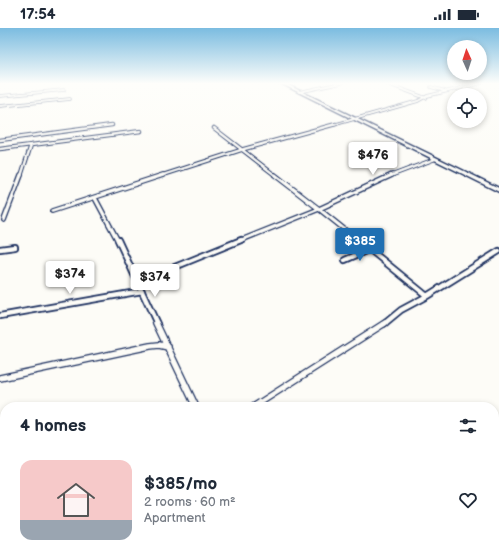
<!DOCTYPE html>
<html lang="en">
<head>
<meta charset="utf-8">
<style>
	body { margin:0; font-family:"Balsamiq Sans",sans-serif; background:#f2f2f3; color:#1f2937; height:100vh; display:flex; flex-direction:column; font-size:15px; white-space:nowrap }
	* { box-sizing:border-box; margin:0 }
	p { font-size:13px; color:#747a83 }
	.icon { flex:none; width:22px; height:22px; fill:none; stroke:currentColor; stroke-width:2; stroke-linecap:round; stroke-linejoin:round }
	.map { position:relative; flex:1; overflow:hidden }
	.side { position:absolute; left:0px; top:374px; width:499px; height:156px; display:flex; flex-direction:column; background:#fff; border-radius:16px 16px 0 0; box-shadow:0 2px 6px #0003 }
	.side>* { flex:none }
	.needle { width:26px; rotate:357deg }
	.tools { position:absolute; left:447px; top:12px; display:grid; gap:8px }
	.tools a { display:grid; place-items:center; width:40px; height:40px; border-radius:50%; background:#fff; box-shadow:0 2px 6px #0003; font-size:20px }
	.price { position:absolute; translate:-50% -34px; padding:0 9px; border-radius:4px; background:#fff; color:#222; font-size:13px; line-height:26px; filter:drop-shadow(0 1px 2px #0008) }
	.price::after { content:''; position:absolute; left:50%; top:24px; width:12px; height:9px; margin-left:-6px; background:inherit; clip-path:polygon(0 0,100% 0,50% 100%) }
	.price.active { background:#1f6fb2; color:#fff }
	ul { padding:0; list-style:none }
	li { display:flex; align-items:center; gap:12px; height:100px; padding:0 20px }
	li+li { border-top:1px solid #e0e1e3 }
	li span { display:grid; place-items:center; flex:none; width:112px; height:80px; border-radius:12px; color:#555 }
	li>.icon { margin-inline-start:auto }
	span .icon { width:48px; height:48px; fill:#fffc; stroke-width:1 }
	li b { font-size:17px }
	h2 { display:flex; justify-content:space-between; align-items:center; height:48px; padding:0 20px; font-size:17px }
	.status { display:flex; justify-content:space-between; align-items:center; height:28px; padding:0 20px; background:#fff; direction:ltr }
	.status svg { height:11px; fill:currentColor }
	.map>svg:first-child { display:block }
</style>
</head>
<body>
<div class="status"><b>17:54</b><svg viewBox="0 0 49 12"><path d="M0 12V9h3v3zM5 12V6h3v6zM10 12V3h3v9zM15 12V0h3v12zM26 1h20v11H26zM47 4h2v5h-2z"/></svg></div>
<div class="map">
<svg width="499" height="530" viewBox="0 0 499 530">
	<rect width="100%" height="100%" fill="#fdfcf7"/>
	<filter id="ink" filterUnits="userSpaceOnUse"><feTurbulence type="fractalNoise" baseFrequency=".025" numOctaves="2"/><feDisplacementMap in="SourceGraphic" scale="8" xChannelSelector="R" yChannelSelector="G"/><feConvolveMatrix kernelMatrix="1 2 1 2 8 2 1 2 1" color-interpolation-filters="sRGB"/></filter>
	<g filter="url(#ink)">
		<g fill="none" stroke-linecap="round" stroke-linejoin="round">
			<defs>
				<path id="street-far5" d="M385,55L426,70
					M454,55L462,57
					M431,59L445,63
					M299,64L341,55
					M0,68L64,62
					M0,78L70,71
					M333,97L418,73L427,68L482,55"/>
				<path id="street-far4" d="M214,100L276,148
					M0,112L112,97
					M0,121L141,103
					M21,148L31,117
					M160,148L244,121L336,96
					M390,148L435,131"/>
				<path id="street-far3" d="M95,170L118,213
					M52,183L163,147
					M4,192L21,147
					M239,213L319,181L275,147
					M359,213L319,181L392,147"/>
				<path id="street-far2" d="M118,212L157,296
					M358,212L427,268
					M0,221L15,219
					M345,232L368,222
					M138,254L241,212
					M0,288L142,263
					M384,296L401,282L427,268L499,223"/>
				<path id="street-far1" d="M156,295L196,379
					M0,350L150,318L159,317L168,319
					M253,379L385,295"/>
				<path id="street" d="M90,530L99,525"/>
				<path id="secondary" d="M280,55H284L499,160V164Z"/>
			</defs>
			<use href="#street-far5" stroke="#1b2f5e" stroke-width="3.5"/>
			<use href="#street-far4" stroke="#1b2f5e" stroke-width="4.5"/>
			<use href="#street-far3" stroke="#1b2f5e" stroke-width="6"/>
			<use href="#street-far2" stroke="#1b2f5e" stroke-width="8"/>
			<use href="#street-far1" stroke="#1b2f5e" stroke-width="8"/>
			<use href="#street" stroke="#1b2f5e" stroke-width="10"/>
			<use href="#secondary" stroke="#1b2f5e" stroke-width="3"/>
			<use href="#street-far5" stroke="#fdfcf7" stroke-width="2"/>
			<use href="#street-far4" stroke="#fdfcf7" stroke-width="2.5"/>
			<use href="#street-far3" stroke="#fdfcf7" stroke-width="3.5"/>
			<use href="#street-far2" stroke="#fdfcf7" stroke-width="4.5"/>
			<use href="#street-far1" stroke="#fdfcf7" stroke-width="5.5"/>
			<use href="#street" stroke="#fdfcf7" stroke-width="7"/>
			<use href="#secondary" fill="#fdfcf7" fill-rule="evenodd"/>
		</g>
	</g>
	<linearGradient id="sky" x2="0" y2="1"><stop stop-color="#7bbce0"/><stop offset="0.43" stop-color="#fefefb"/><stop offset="1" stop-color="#fefefb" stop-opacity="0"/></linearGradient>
	<rect width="499" height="129" fill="url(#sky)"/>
</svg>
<div class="tools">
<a><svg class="needle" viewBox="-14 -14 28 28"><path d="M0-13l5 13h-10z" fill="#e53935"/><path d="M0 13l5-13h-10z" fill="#747a83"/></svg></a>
<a><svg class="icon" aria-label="locate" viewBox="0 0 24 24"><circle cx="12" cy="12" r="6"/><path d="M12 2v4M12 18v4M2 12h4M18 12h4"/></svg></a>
</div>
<b class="price" style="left:373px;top:148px">$476</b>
<b class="price active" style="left:360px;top:234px">$385</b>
<b class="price" style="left:70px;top:267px">$374</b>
<b class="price" style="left:155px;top:270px">$374</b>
<section class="side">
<h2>4 homes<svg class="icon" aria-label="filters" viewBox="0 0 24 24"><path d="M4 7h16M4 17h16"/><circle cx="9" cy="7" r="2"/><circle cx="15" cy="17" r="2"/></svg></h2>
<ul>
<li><span style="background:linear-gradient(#f6c9c9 75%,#9aa5b1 0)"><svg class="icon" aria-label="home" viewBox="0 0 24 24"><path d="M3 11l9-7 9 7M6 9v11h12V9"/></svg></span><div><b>$385/mo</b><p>2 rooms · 60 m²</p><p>Apartment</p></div><svg class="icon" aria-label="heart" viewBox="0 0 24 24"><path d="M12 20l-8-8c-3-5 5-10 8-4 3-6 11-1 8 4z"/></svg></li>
</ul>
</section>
</div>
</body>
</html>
